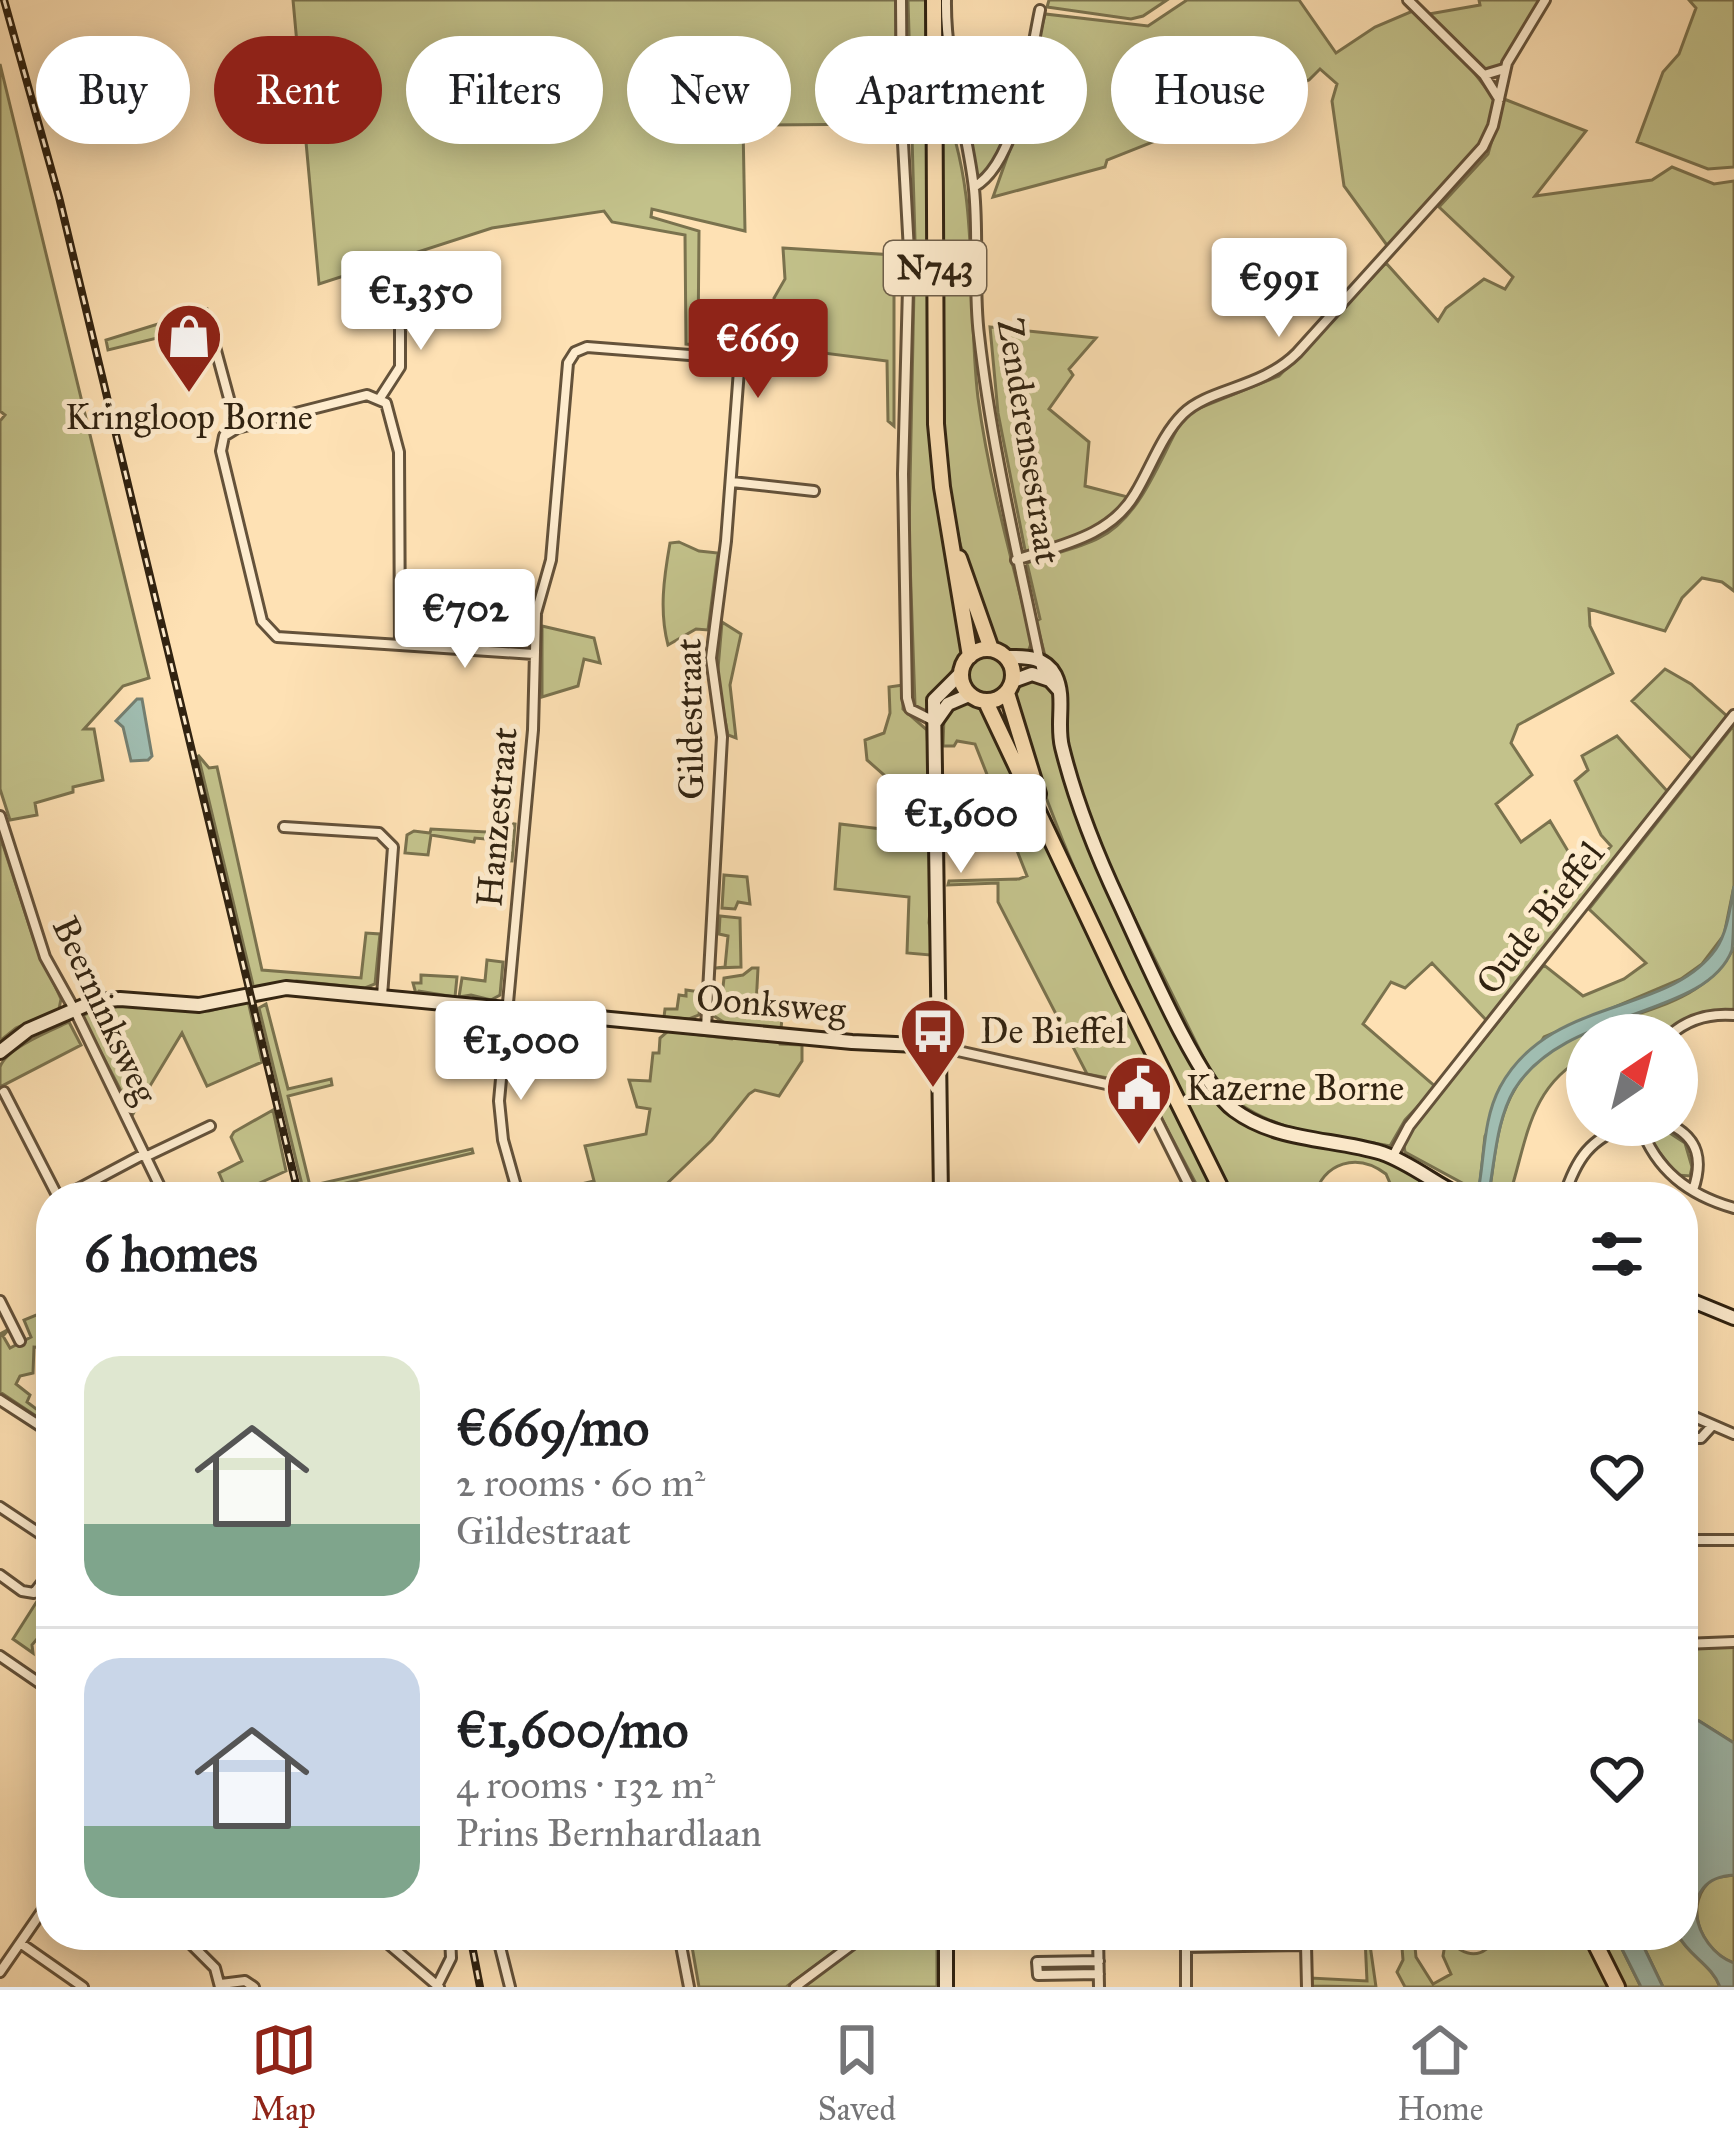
<!DOCTYPE html>
<html lang="en">
<head>
<meta charset="utf-8">
<style>
	body { margin:0; font-family:"IM FELL Great Primer",serif; background:#f6f6f6; color:#202124; height:100vh; display:flex; flex-direction:column; font-size:45px; white-space:nowrap }
	* { box-sizing:border-box; margin:0 }
	p { font-size:39px; color:#757577 }
	.icon { flex:none; width:66px; height:66px; fill:none; stroke:currentColor; stroke-width:2; stroke-linecap:round; stroke-linejoin:round }
	.map { position:relative; flex:1; overflow:hidden }
	.sheet { position:absolute; left:36px; top:1182px; width:1662px; height:768px; display:flex; flex-direction:column; background:#fff; border-radius:48px; box-shadow:0 6px 30px #0003 }
	.sheet>* { flex:none }
	.guide { position:absolute; left:36px; top:36px; width:1662px; height:108px; display:flex; gap:24px }
	.needle { width:78px; rotate:35deg }
	.buttons { position:absolute; left:1566px; top:1014px; display:grid; gap:24px }
	.buttons a { display:grid; place-items:center; width:132px; height:132px; border-radius:50%; background:#fff; box-shadow:0 6px 30px #0003; font-size:60px }
	.price { position:absolute; translate:-50% -102px; padding:0 27px; border-radius:12px; background:#fff; color:#222; font-size:39px; line-height:78px; filter:drop-shadow(0 3px 6px #0008) }
	.price::after { content:''; position:absolute; left:50%; top:72px; width:36px; height:27px; margin-left:-18px; background:inherit; clip-path:polygon(0 0,100% 0,50% 100%) }
	.price.on { background:#8f2418; color:#fff }
	ul { padding:0; list-style:none }
	li { display:flex; align-items:center; gap:36px; height:300px; padding:0 48px }
	li+li { border-top:3px solid #e0e0e0 }
	li span { display:grid; place-items:center; flex:none; width:336px; height:240px; border-radius:36px; color:#555 }
	li>.icon { margin-inline-start:auto }
	span .icon { width:144px; height:144px; fill:#fffc; stroke-width:1 }
	li b { font-size:51px }
	h2 { display:flex; justify-content:space-between; align-items:center; height:144px; padding:0 48px; font-size:51px }
	.pill { padding:0 42px; border-radius:54px; background:#fff; box-shadow:0 6px 30px #0003; font-size:42px; line-height:108px }
	.pill.on { background:#8f2418; color:#fff }
	.tabs { display:flex; justify-content:space-around; align-items:center; height:168px; border-top:3px solid #e0e0e0; background:#fff; font-size:33px; color:#757577 }
	.tabs a { display:grid; justify-items:center; gap:6px }
	.tabs .on { color:#8f2418 }
	.map>svg:first-child { display:block }
</style>
</head>
<body>
<div class="map">
<svg width="1734" height="1987" viewBox="0 0 1734 1987">
	<rect width="100%" height="100%" fill="#fee1b4"/>
	<filter id="stains"><feTurbulence type="fractalNoise" baseFrequency=".00167" numOctaves="4"/><feColorMatrix values="0 0 0 0 .2 0 0 0 0 .09 0 0 0 0 .02 0 0 0 .5 -.17"/></filter>
	<radialGradient id="worn" r=".72"><stop offset=".6" stop-color="#630" stop-opacity="0"/><stop offset="1" stop-color="#630" stop-opacity=".3"/></radialGradient>
	<path fill="#c3c28b" stroke="#7a724e" stroke-width="3" d="M293,0H896V124L743,125L745,231L652,209L651,217L699,231L698,345L686,344L685,235L612,222L604,211L492,228L319,284Z
		M908,0H926L929,430L964,653C952,674 936,688 929,711L924,712L915,705L909,532L915,240Z
		M1049,0H1167L1143,16L1131,19L1047,7Z
		M1187,0H1299L1336,53L1375,27L1415,10L1459,53L1496,101L1486,139L1389,248L1344,186L1332,101L1337,84L1320,69L1309,80L1107,160L1105,167L993,197L1015,135L1045,14L1148,26Z
		M1479,0H1543L1503,66L1491,72L1484,70L1429,14L1480,5Z
		M1689,0H1734V167L1708,169L1637,142L1663,72L1679,54L1696,8Z
		M953,60L1023,67C1015,103 1006,149 981,178H977Z
		M0,64L149,678L123,686L84,729H94L103,780L73,787V792L35,803L37,815L10,820L0,789V421L5,415L0,411Z
		M940,97C982,192 966,297 978,398C989,480 1012,561 1032,641L1028,652L1016,654L995,643L960,544L945,470Z
		M1504,99L1586,131L1535,196L1652,180L1672,167L1714,184L1734,181V591L1722,582L1702,578L1682,598L1665,631L1589,609L1590,626L1613,673L1518,725L1511,743L1532,775L1496,804L1521,842L1550,821L1584,878L1611,846L1601,835L1575,781L1588,770L1582,756L1617,736L1668,792L1488,1022L1432,963L1405,988L1391,982L1363,1024L1436,1087L1405,1120L1390,1146C1327,1134 1258,1133 1215,1081L1100,848L1082,799L1036,621L1040,619L1027,563C1050,554 1078,549 1099,538C1141,517 1159,460 1181,422L1192,411L1279,376L1386,263L1438,321L1446,308L1484,279L1505,289L1513,277L1439,207L1488,154Z
		M783,248L894,255V426L888,421L887,361L776,347L774,298L785,279Z
		M207,309L211,325L108,350L106,340Z
		M990,327L1096,338L1069,369L1073,375L1049,409L1089,442L1085,486L1128,497L1104,525L1026,555L998,413Z
		M679,542L699,551L718,553L708,630L696,629L668,645C659,611 664,577 670,543Z
		M722,622L741,634L730,685L736,738L728,735L717,680Z
		M542,626L594,638L600,663L584,659L578,686L542,697Z
		M966 674a21 21 0 1 1 42 0a21 21 0 1 1-42 0Z
		M1665,669L1691,684L1728,717L1693,760L1632,701Z
		M1036,678L1053,689L1057,698L1053,722L1063,769L1201,1079L1223,1108L1307,1140L1395,1162L1419,1178L1421,1188L1415,1197H1396L1386,1174C1357,1152 1324,1162 1314,1197H1233C1149,1031 1065,875 1012,696L1020,682Z
		M903,685V709L927,730L933,874L929,923L934,944L930,955L907,953L909,897L835,889L840,824L898,831L909,827L908,796L867,760L865,740L884,733L890,713L889,687Z
		M970,701L983,707L1219,1197H1203L1144,1085L1087,1074L998,902V883L948,885L949,881L1019,879L1027,876L975,744L957,741L954,746H943L944,716L960,702Z
		M1734,725V886L1724,935L1702,964L1681,979L1544,1037L1485,1136L1479,1192L1405,1152L1404,1146L1411,1130L1544,965L1583,996L1624,979L1646,963L1589,909Z
		M198,755L209,768L217,767L262,970L361,978L366,933L380,934L375,984L365,988L297,981L254,989Z
		M507,823L515,824L512,861L495,860L497,840L475,838L474,842L431,835L428,855L405,853L407,835L414,831L430,833L431,829L505,833Z
		M0,836L34,940L61,999L59,1009L16,1028L0,1041Z
		M724,875L747,877L750,904L738,902L735,909L722,908Z
		M720,916L740,918L741,967L716,968L725,967L728,936L719,934Z
		M1734,947V1009L1692,1017L1665,1035H1587V1056C1529,1085 1527,1141 1509,1197L1489,1195C1494,1163 1496,1126 1511,1096C1557,1003 1692,1033 1734,947Z
		M487,960L503,962L500,995L491,1000L471,995L459,997L462,978L485,981Z
		M752,968H758L756,1006L783,1007L781,1029L725,1023L714,1016L712,1005H721L724,978L743,975Z
		M421,975L457,977L455,997L419,991L416,994L413,983H421Z
		M686,990L701,992L699,1015L689,1019L664,1017L665,1009H677L679,995L686,996Z
		M248,1001L262,1062L207,1086L182,1033L133,1114L82,1016L109,1004L209,1011Z
		M266,1004L288,1089L331,1079L332,1085L288,1096L310,1186L472,1149L473,1153L321,1189L322,1197H305L259,1008Z
		M462,1012L493,1017L498,1027L493,1047L458,1055L456,1045L469,1041Z
		M69,1022L81,1045L0,1087C0,1080 0,1073 0,1067C6,1048 52,1030 69,1022Z
		M668,1031L732,1039L736,1035L778,1039L780,1044L802,1045V1061L779,1096L755,1090L749,1094L712,1140L653,1197H587L585,1191L570,1194L568,1187L594,1181L585,1146L646,1134L650,1109L637,1107L629,1080L650,1081L653,1053H659L660,1038Z
		M273,1110L286,1171L229,1197L219,1173L242,1161L231,1137L234,1132Z
		M1659,1126L1685,1143L1692,1167L1690,1176L1677,1175L1652,1143L1651,1130Z
		M51,1309V1348L34,1347L33,1373L20,1376L16,1384L30,1395L27,1402L51,1420V1426L0,1392V1334L9,1329L3,1336L10,1348L31,1337L24,1320Z
		M48,1584C57,1610 47,1628 32,1645L33,1653L13,1639Z
		M1734,1645V1743L1699,1721L1683,1718V1646Z
		M1734,1875V1963C1700,1951 1681,1902 1714,1878Z
		M690,1935H857L786,1987H699Z
		M871,1935H937V1987H802Z
		M1401,1935H1411V1947H1415L1416,1957L1433,1984L1451,1974L1443,1956L1446,1938C1465,1958 1483,1961 1498,1935H1583L1609,1987H1405L1397,1972L1403,1960Z
		M1598,1935H1615L1641,1987H1624Z
		M1638,1935H1678C1689,1956 1712,1965 1720,1987H1663Z
		M1365,1938H1369L1376,1987L1311,1986V1978L1367,1981Z"/>
	<path fill="#a0bdb1" stroke="#747f71" stroke-width="3" d="M137,699H142L152,756L148,760L131,761L123,727L116,721Z
		M1734,886C1734,905 1734,933 1732,950C1706,1019 1564,1008 1514,1090C1496,1121 1495,1162 1488,1197H1477C1485,1161 1482,1121 1500,1087C1550,995 1668,1017 1716,949C1728,931 1730,907 1734,886Z
		M1683,1718L1699,1721L1734,1743V1875C1675,1878 1693,1948 1734,1963V1987H1720C1712,1965 1689,1956 1678,1935H1683Z
		M1615,1935H1638L1663,1987H1641Z"/>
	<g fill="none" stroke-linecap="round" stroke-linejoin="round">
		<defs>
			<path id="street" d="M901,0L902,125L909,251L903,474L907,698L910,709L934,721
				M946,0C945,66 967,125 974,189C979,238 973,287 979,335C992,451 1020,563 1043,677
				M1408,0L1484,75L1504,69
				M1484,75L1499,99
				M974,187C1018,162 1030,57 1040,10
				M211,332L237,428
				M367,395L386,403L399,452L400,645L277,637L262,621L221,451L224,436L237,428Z
				M380,398L400,367V328L409,315L410,292
				M732,482L814,491
				M1016,560C1060,545 1110,537 1135,494C1151,468 1161,436 1183,414C1209,388 1261,389 1297,353L1483,147L1493,126L1507,63L1545,0
				M400,645L534,654
				M0,816L45,957L74,1009L165,1197
				M284,827L379,833L393,847L382,996
				M1670,1035C1688,1019 1709,1013 1734,1015
				M940,1047L1133,1090L1148,1103L1195,1197
				M4,1092L58,1197
				M1640,1125C1656,1170 1688,1195 1734,1208
				M1671,1125C1699,1139 1703,1161 1693,1190
				M1393,1156L1409,1126L1734,715
				M145,1157L210,1126
				M63,1197L144,1154
				M519,1197L503,1140L499,1101L533,730L536,613L551,560L568,363L575,352L587,347L728,358L739,370L726,541L711,658L722,737L706,1028
				M1422,1197L1434,1181
				M1564,1197C1576,1159 1590,1138 1629,1125
				M0,1301L20,1341
				M0,1400L51,1433
				M1683,1412L1734,1434
				M1683,1438H1701L1712,1426
				M0,1507L51,1541
				M1683,1540H1734
				M0,1575L22,1591L34,1593L51,1571
				M1683,1644L1734,1642
				M0,1656L51,1691
				M182,1935L215,1968L220,1987
				M378,1935L439,1987
				M497,1935L510,1987
				M679,1935L689,1987
				M1098,1935L1099,1987
				M20,1943L83,1987
				M1187,1947L1306,1945
				M1099,1961L1037,1962L1038,1975L1099,1974
				M0,1972L51,1898
				M221,1984L245,1981L254,1987
				M437,1986L451,1958L450,1935
				M795,1987L865,1935
				M1186,1987V1935
				M1307,1987L1306,1945L1314,1935"/>
			<path id="secondary" d="M1007,657C1025,657 1045,656 1055,675C1066,697 1056,723 1062,747C1075,800 1096,853 1119,902C1140,947 1199,1085 1234,1110C1277,1142 1333,1138 1382,1153C1411,1163 1435,1184 1463,1197
				M1013,681L1032,674L1050,680L1059,690
				M936,721L948,704L969,695
				M0,1052L28,1030L95,1001L120,999L199,1005L286,988L852,1042L939,1046
				M941,1197L934,700L961,673
				M1683,1297L1734,1318
				M946,1935V1987"/>
			<path id="primary" d="M934,0L936,424L942,487L970,656
				M959,558L991,649
				M961 675a26 26 0 1 1 52 0a26 26 0 1 1-52 0Z
				M1007,693L1038,794
				M986,702L1119,983L1225,1197
				M1591,1935L1617,1987"/>
		</defs>
		<use href="#street" stroke="#64523a" stroke-width="14"/>
		<use href="#secondary" stroke="#312311" stroke-width="18"/>
		<use href="#primary" stroke="#312311" stroke-width="20"/>
		<use href="#street" stroke="#feecce" stroke-width="8"/>
		<use href="#secondary" stroke="#feecce" stroke-width="12"/>
		<use href="#primary" stroke="#fee1b4" stroke-width="14"/>
		<defs>
			<path id="rail" d="M4,0L59,197L299,1197
				M470,1935L480,1987"/>
		</defs>
		<use href="#rail" stroke="#312311" stroke-width="8"/>
		<use href="#rail" stroke="#feecce" stroke-width="3" stroke-dasharray="9" stroke-linecap="butt"/>
	</g>
	<defs>
		<symbol id="shop-pin" viewBox="-11 -11 22 30"><path d="M0 17L-7.5 6A9.5 9.5 0 1 1 7.5 6Z" fill="#8f2418" stroke="#feecce"/><path d="M-5-2.5h2.3a2.7 3.5 0 0 1 5.4 0H5L5.5 6h-11ZM-1.5-2.5h3a1.5 2.3 0 0 0-3 0Z" fill="#fff"/></symbol>
		<symbol id="bus-pin" viewBox="-11 -11 22 30"><path d="M0 17L-7.5 6A9.5 9.5 0 1 1 7.5 6Z" fill="#8f2418" stroke="#feecce"/><path d="M-5-6H5V4H4V6H2V4H-2V6H-4V4H-5ZM-3.5-4V0h7V-4ZM-3.5 1.2v1.5H-2V1.2ZM2 1.2v1.5H3.5V1.2Z" fill="#fff"/></symbol>
		<symbol id="civic-pin" viewBox="-11 -11 22 30"><path d="M0 17L-7.5 6A9.5 9.5 0 1 1 7.5 6Z" fill="#8f2418" stroke="#feecce"/><path d="M-.6-6.5H3V-4.5H.6V-3L4-1V1h2V6H-6V1h2V-1L-.6-3ZM-1.2 2.5V6h2.4V2.5Z" fill="#fff"/></symbol>
	</defs>
	<g fill-rule="evenodd">
		<use href="#shop-pin" x="151" y="298" width="76" height="104"/>
		<use href="#bus-pin" x="895" y="993" width="76" height="104"/>
		<use href="#civic-pin" x="1101" y="1050" width="76" height="104"/>
	</g>
	<g text-anchor="middle" dominant-baseline="central" stroke-width="10" stroke-linejoin="round" paint-order="stroke">
		<rect fill="#feecce" stroke="#6e5f4a" stroke-width="3" x="884" y="241" width="102" height="54" rx="9"/>
		<g font-size="33" font-weight="bold" fill="#312311">
			<text x="935" y="268">N743</text>
		</g>
		<g font-size="36" fill="#312311" stroke="#feecce" text-anchor="start">
			<text x="189" y="417" text-anchor="middle">Kringloop Borne</text>
			<text x="980" y="1031">De Bieffel</text>
			<text x="1186" y="1088">Kazerne Borne</text>
		</g>
		<g font-size="36" fill="#312311" stroke="#feecce">
			<text transform="translate(1029 441) rotate(81)">Zenderensestraat</text>
			<text transform="translate(690 719) rotate(-91)">Gildestraat</text>
			<text transform="translate(497 817) rotate(-85)">Hanzestraat</text>
			<text transform="translate(1540 918) rotate(-52)">Oude Bieffel</text>
			<text transform="translate(771 1004) rotate(5)">Oonksweg</text>
			<text transform="translate(105 1010) rotate(65)">Beerninksweg</text>
		</g>
	</g>
	<rect width="100%" height="100%" filter="url(#stains)"/>
	<rect width="100%" height="100%" fill="url(#worn)"/>
</svg>
<div class="buttons">
<a><svg class="needle" viewBox="-14 -14 28 28"><path d="M0-13l5 13h-10z" fill="#e53935"/><path d="M0 13l5-13h-10z" fill="#757577"/></svg></a>
</div>
<b class="price" style="left:1279px;top:340px">€991</b>
<b class="price" style="left:421px;top:353px">€1,350</b>
<b class="price on" style="left:758px;top:401px">€669</b>
<b class="price" style="left:465px;top:671px">€702</b>
<b class="price" style="left:961px;top:876px">€1,600</b>
<b class="price" style="left:521px;top:1103px">€1,000</b>
<div class="guide">
<a class="pill">Buy</a>
<a class="pill on">Rent</a>
<a class="pill">Filters</a>
<a class="pill">New</a>
<a class="pill">Apartment</a>
<a class="pill">House</a>
</div>
<section class="sheet">
<h2>6 homes<svg class="icon" aria-label="filters" viewBox="0 0 24 24"><path d="M4 7h16M4 17h16"/><circle cx="9" cy="7" r="2"/><circle cx="15" cy="17" r="2"/></svg></h2>
<ul>
<li><span style="background:linear-gradient(#dfe7d0 70%,#7fa58c 0)"><svg class="icon" aria-label="home" viewBox="0 0 24 24"><path d="M3 11l9-7 9 7M6 9v11h12V9"/></svg></span><div><b>€669/mo</b><p>2 rooms · 60 m²</p><p>Gildestraat</p></div><svg class="icon" aria-label="heart" viewBox="0 0 24 24"><path d="M12 20l-8-8c-3-5 5-10 8-4 3-6 11-1 8 4z"/></svg></li>
<li><span style="background:linear-gradient(#c9d6e8 70%,#7fa58c 0)"><svg class="icon" aria-label="home" viewBox="0 0 24 24"><path d="M3 11l9-7 9 7M6 9v11h12V9"/></svg></span><div><b>€1,600/mo</b><p>4 rooms · 132 m²</p><p>Prins Bernhardlaan</p></div><svg class="icon" aria-label="heart" viewBox="0 0 24 24"><path d="M12 20l-8-8c-3-5 5-10 8-4 3-6 11-1 8 4z"/></svg></li>
</ul>
</section>
</div>
<nav class="tabs">
<a class="on"><svg class="icon" aria-label="map" viewBox="0 0 24 24"><path d="M3 6l6-2 6 2 6-2v14l-6 2-6-2-6 2zM9 4v14M15 6v14"/></svg>Map</a>
<a><svg class="icon" aria-label="saved" viewBox="0 0 24 24"><path d="M7 4h10v16l-5-4-5 4z"/></svg>Saved</a>
<a><svg class="icon" aria-label="home" viewBox="0 0 24 24"><path d="M3 11l9-7 9 7M6 9v11h12V9"/></svg>Home</a>
</nav>
</body>
</html>
